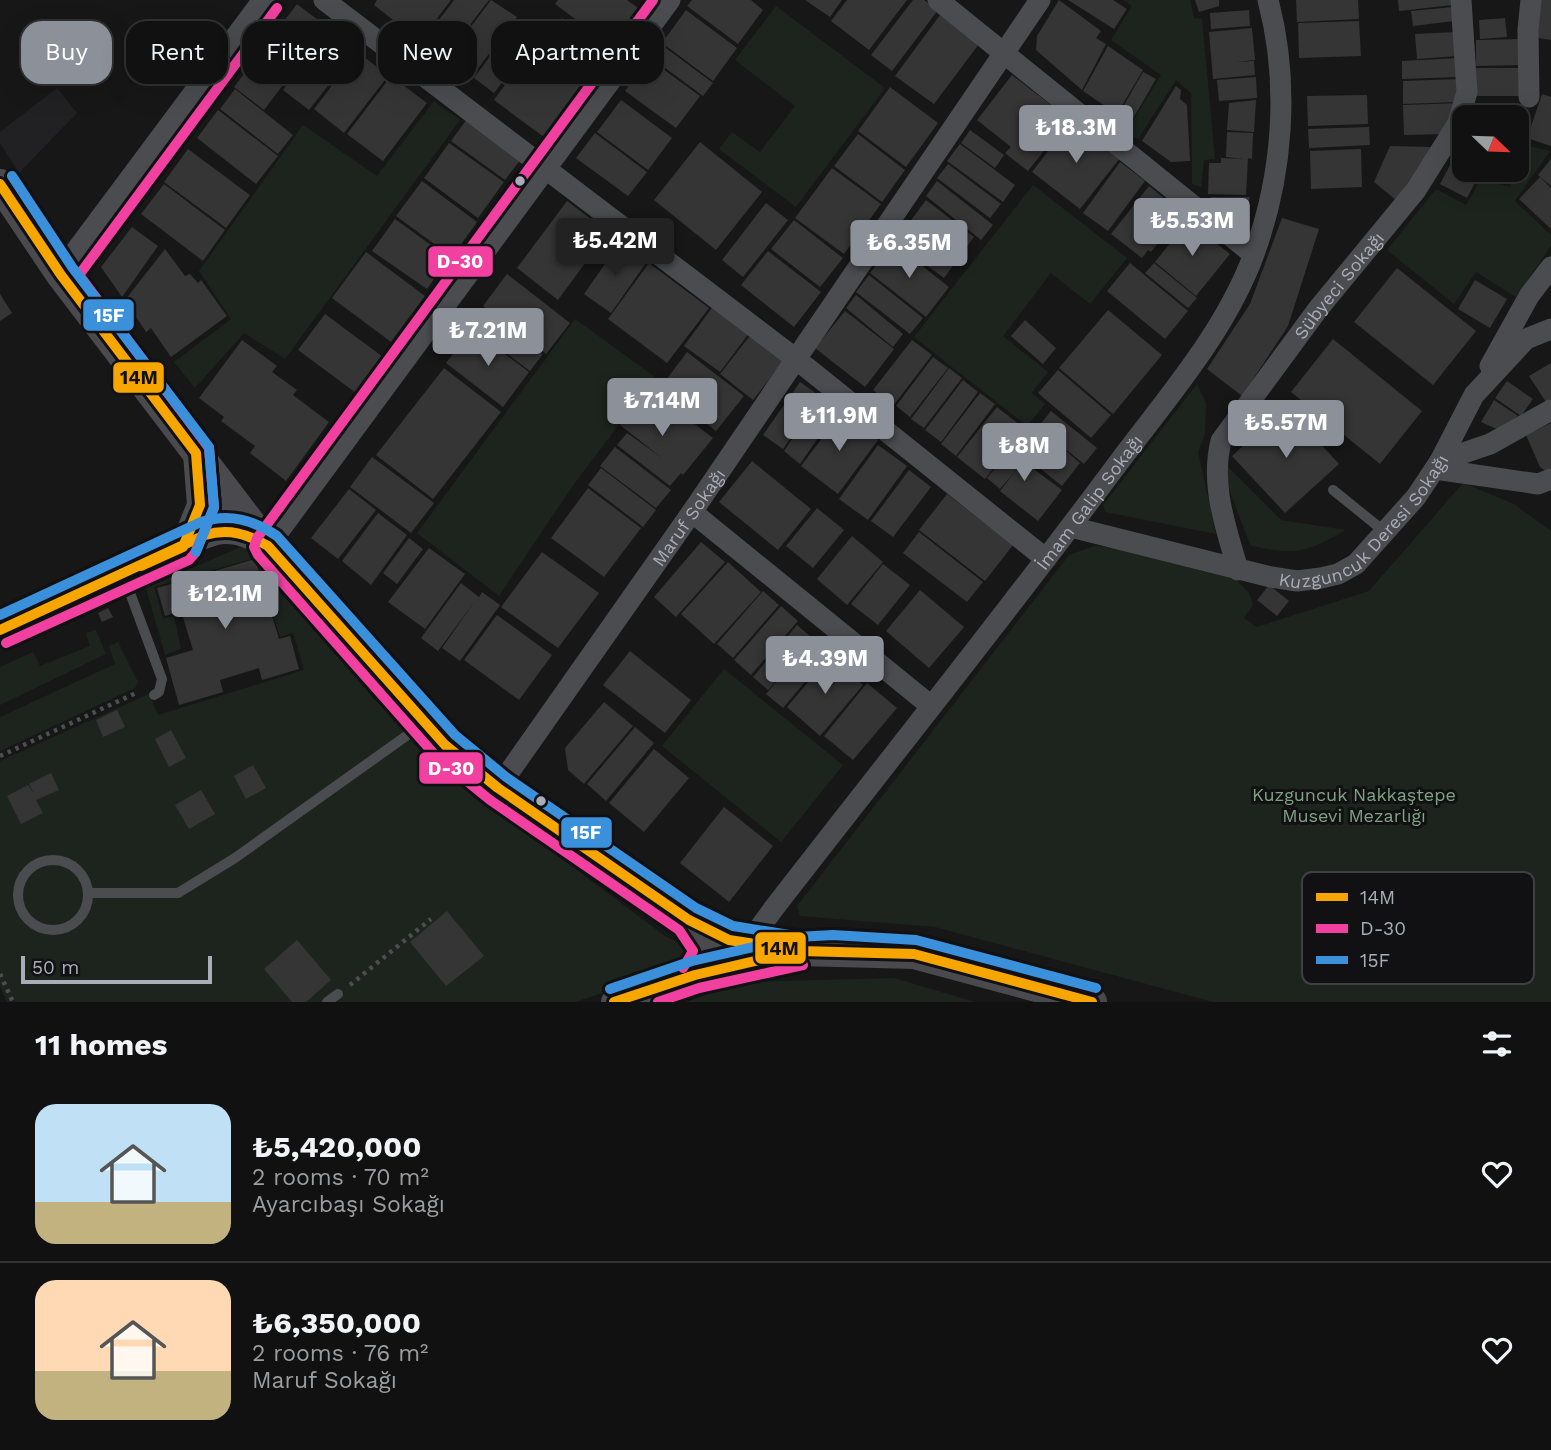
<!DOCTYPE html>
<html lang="en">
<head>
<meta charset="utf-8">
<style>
	body { margin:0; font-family:"Work Sans",sans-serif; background:#1a1a1a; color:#f1f3f6; height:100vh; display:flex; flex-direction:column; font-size:26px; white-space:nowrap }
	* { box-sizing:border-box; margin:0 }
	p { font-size:23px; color:#9c9d9f }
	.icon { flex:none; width:38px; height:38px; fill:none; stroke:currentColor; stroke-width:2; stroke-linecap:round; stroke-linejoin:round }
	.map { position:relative; height:1002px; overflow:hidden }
	.side { display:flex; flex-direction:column; background:#111; flex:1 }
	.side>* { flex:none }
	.guide { position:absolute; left:21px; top:21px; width:700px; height:63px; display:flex; gap:14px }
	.needle { width:46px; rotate:113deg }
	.tools { position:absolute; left:1452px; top:105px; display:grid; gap:14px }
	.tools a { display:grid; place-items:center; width:77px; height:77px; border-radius:14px; background:#111; box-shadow:0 7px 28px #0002,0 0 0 2px #303131; font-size:35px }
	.scale { position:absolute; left:21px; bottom:18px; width:191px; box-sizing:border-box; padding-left:7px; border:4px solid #a8adb8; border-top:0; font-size:19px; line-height:24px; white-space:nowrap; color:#a8adb8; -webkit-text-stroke:5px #111113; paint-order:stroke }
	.price { position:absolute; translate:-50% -60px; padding:0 16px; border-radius:7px; background:#8c9099; color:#fff; font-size:23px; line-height:46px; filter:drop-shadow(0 2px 4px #0008) }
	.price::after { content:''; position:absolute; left:50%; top:42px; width:21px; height:16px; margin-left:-10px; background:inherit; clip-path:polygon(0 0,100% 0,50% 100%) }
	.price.current { background:#222; color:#fff }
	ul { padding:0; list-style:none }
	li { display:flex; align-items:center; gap:21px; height:175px; padding:0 35px }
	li+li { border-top:2px solid #303131 }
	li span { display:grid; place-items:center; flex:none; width:196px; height:140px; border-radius:21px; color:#555 }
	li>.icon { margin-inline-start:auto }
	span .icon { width:84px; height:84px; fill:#fffc; stroke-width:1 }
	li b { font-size:30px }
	h2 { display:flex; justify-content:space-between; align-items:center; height:84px; padding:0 35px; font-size:30px }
	.pill { padding:0 24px; border-radius:21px; background:#111; box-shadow:0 7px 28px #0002,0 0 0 2px #303131; font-size:24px; line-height:63px }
	.pill.current { background:#8c9099; color:#fff }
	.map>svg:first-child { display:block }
</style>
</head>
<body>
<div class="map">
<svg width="1551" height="1002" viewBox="0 0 1551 1002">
	<rect width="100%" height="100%" fill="#171717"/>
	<path fill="#212123" d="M57,88L77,113L19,173L0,143V132Z"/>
	<path fill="#1d241e" d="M1123,0H1190L1194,18L1202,19L1215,159L1204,160L1201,187L1192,184L1191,93L1176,80L1138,139L1126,132L1161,75L1111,40L1132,6Z
		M776,6L885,88L796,207L719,149L732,132L760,152L795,106L735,60Z
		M434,101L460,120L285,359L244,333L195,388L174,362L231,319L199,271L303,125L377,176Z
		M1522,144L1550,151L1515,201L1551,235V246L1516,297L1476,272L1454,304L1387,250L1436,189L1466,205L1481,179L1510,187Z
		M1033,185L1127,258L1090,304L1051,273L1003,336L1048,372L1032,393L1045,404L1027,426L914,337Z
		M575,319L655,377L574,484L499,596L417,533Z
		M1197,384L1206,403L1205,434L1198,452L1216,534L1105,512L1103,505Z
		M1227,466L1281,520L1346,530C1307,552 1295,557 1250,545L1222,470Z
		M1463,483L1514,504L1551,531V1002H1213L935,927L800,916L797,906L1069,555L1094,546L1127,549L1234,578L1249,593L1253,605L1244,618L1257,627L1369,591Z
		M243,546L256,553L373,698L455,779L665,936L692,949L691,958L673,970L575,1002H7L0,986V761L149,694L158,715L304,670L293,633L280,637L255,558L154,587L163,619L174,616L181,649L165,655L146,588Z
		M96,630L106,654L0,705V667L33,652L40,666L90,646L86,633Z
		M118,642L138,682L135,688L0,751V717L115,664L109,646Z
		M724,669L843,765L781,842L662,746Z
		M894,978L975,1002H686L743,982Z"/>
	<path fill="#353536" d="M377,0H451L420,41L374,5Z
		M454,0H489L445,57L423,41Z
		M491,0L517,17L469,80L445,61Z
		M558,0H627L641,10L613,47L555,4Z
		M692,0H751L763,10L738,44L687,6Z
		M805,0H842L830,17Z
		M847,0H907L869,50L831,21Z
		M913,0H924L938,10L892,71L871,55Z
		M1059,0L1101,31L1096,38L1106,44L1082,90L1036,50L1037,36Z
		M1068,0H1113L1127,9L1114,29Z
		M1195,0H1219V6L1199,12Z
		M1296,0H1358L1359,19L1297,22Z
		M1398,0H1452L1453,5L1399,11Z
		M1539,0H1551V40L1532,37Z
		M297,4L327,27L264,110L234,87Z
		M1453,7L1454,21L1413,26L1411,11Z
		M686,10L737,48L713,81L662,43Z
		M1249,10L1250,26L1211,29L1210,13Z
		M940,15L979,44L934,104L895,76Z
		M562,18L616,57L601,77L547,37Z
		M1505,18L1507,37L1480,39L1479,20Z
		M516,21L536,37L494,93L474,78Z
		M1359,21L1361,56L1299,58L1298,23Z
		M1252,28L1255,60L1236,62L1254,61L1255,75L1213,79L1209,32Z
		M330,30L356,50L309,110L283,90Z
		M1456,32L1457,56L1417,59L1415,34Z
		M541,35L600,78L552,143L494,100Z
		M1521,39L1522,65L1476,66V40Z
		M659,43L713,83L703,96L649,56Z
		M1108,46L1143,70L1117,114L1083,91Z
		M358,52L388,76L344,133L314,109Z
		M648,58L700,96L676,128L625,91Z
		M1458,58L1459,77L1402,79V61Z
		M1476,68H1519V96H1476Z
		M1143,72L1156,79L1130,124L1117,117Z
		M1012,75L1069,119L1028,171L1005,153L1011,147L977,120Z
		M391,76L427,103L383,161L347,134Z
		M1256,77L1257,98L1219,101L1217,80Z
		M1459,79L1460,102L1403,104V81Z
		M1176,86L1181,90L1180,99L1187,105L1190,161L1171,162L1142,141Z
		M890,87L938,123L906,167L858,131Z
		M235,89L293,135L278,154L220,109Z
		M1542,94L1551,97V146L1527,138Z
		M1367,95L1368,124L1308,126L1307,96Z
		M621,100L672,138L648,170L597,132Z
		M1256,100L1254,132L1227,130L1229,103Z
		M1460,103L1444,134L1404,135L1403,105Z
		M218,110L278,156L256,184L197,138Z
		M467,119L521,159L505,180L451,141Z
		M1071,121L1120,158L1080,209L1032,172Z
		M1369,127L1370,145L1309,148L1308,129Z
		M970,130L1004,155L995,168L961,143Z
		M1227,132L1253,133L1252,159L1248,158L1246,195L1208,194L1209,163H1221V158L1244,159L1226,157Z
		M595,133L647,172L628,196L576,158Z
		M858,134L905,170L882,202L834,166Z
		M700,142L762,192L716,250L654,200Z
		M449,143L504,182L478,218L424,178Z
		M960,144L1015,185L1003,202L947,161Z
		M1390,146L1432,147L1421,170L1396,200L1374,182Z
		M188,149L250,195L226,228L164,182Z
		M1361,149L1362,187L1311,189L1310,151Z
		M1551,159V186L1538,175Z
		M1120,162L1145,181L1108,231L1083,213Z
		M1451,163L1478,177L1467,198L1440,184Z
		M948,164L1001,204L990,218L937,178Z
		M832,168L881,204L844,254L795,218Z
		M1474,170H1511L1509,180Z
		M1540,177L1551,188V229L1519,199Z
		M422,181L477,222L452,257L396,216Z
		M937,181L993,225L981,240L926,196Z
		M164,184L225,230L203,261L141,214Z
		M1149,186L1182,213L1151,252L1148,250L1142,258L1111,234Z
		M1211,197H1250L1243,223L1237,224L1211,202Z
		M926,200L974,237L944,278L895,242Z
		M567,201L608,232L558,300L517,268Z
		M766,203L788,220L743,277L722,260Z
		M1282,218L1319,229L1288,326L1242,396L1207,369L1250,304Z
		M395,219L449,258L427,289L372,251Z
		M794,220L843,258L820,287L771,249Z
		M1188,221L1230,254L1196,296L1155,262Z
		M132,227L158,246L122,297L101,267Z
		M893,243L949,287L926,317L870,273Z
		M619,244L646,263L611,313L584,294Z
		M165,249L185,276L190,274L198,283L201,280L227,316L171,357L151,328L146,332L125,300Z
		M768,251L821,292L794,327L741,285Z
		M366,252L425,296L391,342L332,298Z
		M649,263L709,308L667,363L608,319Z
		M1130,263L1188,311L1165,339L1107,291Z
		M1154,263L1197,298L1188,308L1145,273Z
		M1397,268L1476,331L1433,385L1354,322Z
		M507,274L570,323L546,354L483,306Z
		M869,275L923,318L910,334L856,292Z
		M1475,280L1507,299L1490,328L1458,309Z
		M0,294L12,313L0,321Z
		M856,295L903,334L893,347L846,308Z
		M714,305L750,332L720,372L684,346Z
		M1108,310L1162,355L1113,414L1059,368Z
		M486,311L543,354L530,371L473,328Z
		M845,311L894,349L865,387L815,348Z
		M325,314L383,357L356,393L298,350Z
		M1025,320L1056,348L1043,364L1011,336Z
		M472,329L529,372L503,407L446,363Z
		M752,333L785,359L753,400L720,374Z
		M1333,339L1422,411L1380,464L1291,392Z
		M242,340L277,366L272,372L297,390L293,395L329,422L286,481L250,453L255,446L221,421L224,417L199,398Z
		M912,340L932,355L893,406L873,390Z
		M687,352L744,396L716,431L660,388Z
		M933,357L948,368L910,417L896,406Z
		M1551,363V399L1546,402L1529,376Z
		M444,368L501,412L433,499L376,455Z
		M949,368L962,378L924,428L911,419Z
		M1058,370L1111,415L1091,438L1038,393Z
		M963,380L978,392L941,442L925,430Z
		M1507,381L1533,399L1521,416L1495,398Z
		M800,382L820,396L783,449L763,435Z
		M648,388L713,438L683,475L681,473L670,486L617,445L627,433L662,458L620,425Z
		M980,393L995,404L956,456L941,444Z
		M819,400L836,412L800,464L784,451Z
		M1494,400L1518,416L1499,430L1481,422Z
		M1286,406L1339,464L1285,513L1232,456Z
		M997,407L1025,429L985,479L957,457Z
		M1051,411L1097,448L1084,464L1038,427Z
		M841,413L878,440L838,494L801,466Z
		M1551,423V468L1546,471L1540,467L1526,435Z
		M1046,434L1080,463L1062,486L1027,458Z
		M1017,442L1030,452L1023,461L1062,490L1038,521L1000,491L1018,468L1000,489L987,478Z
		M878,445L907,466L868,520L839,499Z
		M615,447L671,490L656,508L600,466Z
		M372,457L434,503L411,533L350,487Z
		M752,461L811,509L778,550L719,502Z
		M601,468L656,510L643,527L588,485Z
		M909,470L931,487L893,537L871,521Z
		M588,488L641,528L604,577L551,538Z
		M349,489L376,510L338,559L311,538Z
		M947,494L1013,545L985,581L919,530Z
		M817,508L844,530L813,568L786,546Z
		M378,513L407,535L371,585L342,561Z
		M919,532L983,582L967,602L903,553Z
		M852,536L883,562L847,605L817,579Z
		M409,538L423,549L397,584L383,573Z
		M701,542L725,562L676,617L654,597Z
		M429,548L465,574L425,629L388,602Z
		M542,552L599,593L558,648L501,607Z
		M255,559L279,639L290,636L299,669L262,680L259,668L220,680L223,692L179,705L166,658L193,650L181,611L165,616L157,588Z
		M728,562L761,592L714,644L681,614Z
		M883,564L910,585L878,625L851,604Z
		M461,583L479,597L482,592L500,605L460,661L442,648L475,601L438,651L421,638Z
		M1269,585L1289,601L1277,616L1257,600Z
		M920,590L964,627L929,668L886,631Z
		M763,591L779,605L733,658L717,644Z
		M781,606L798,621L751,675L734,660Z
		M108,608L113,617L102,622L98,613Z
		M497,615L552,655L519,700L464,660Z
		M797,625L812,638L809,642L827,656L783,708L766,694L791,665L768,690L753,677Z
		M630,651L691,700L665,733L603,685Z
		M830,656L863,685L820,736L787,707Z
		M867,683L897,708L853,760L824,736Z
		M604,702L633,726L584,784L568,770L565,748Z
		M117,710L125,727L103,737L96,720Z
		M635,727L654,743L606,801L587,784Z
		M171,730L186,758L169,767L155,739Z
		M654,749L689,778L644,832L609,803Z
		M253,765L266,788L246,799L234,776Z
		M51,773L59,790L36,800L43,813L21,824L7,796L28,785L34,794L29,784Z
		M201,790L215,814L189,829L175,805Z
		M724,807L773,846L729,902L680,863Z
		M447,911L484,956L446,986L410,942Z
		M297,940L331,980L306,1002H292L264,969Z"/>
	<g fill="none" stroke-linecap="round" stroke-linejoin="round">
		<path stroke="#4d4e52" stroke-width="4.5" stroke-dasharray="3.5 5" stroke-linecap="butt" d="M0,756L136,693
			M0,974L13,1002
			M350,985L431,919"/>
		<path stroke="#4b4c50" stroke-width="10" d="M1333,490L1385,532
			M123,574L162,679L159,692L154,695
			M18 895a35 35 0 1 1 70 0a35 35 0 1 1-70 0Z
			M88,893H178L235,858L423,724
			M327,1002L338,994"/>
		<g stroke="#4b4c50" stroke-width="21">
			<path d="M324,0L796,359L1046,559"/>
			<path d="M938,0L1253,254"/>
			<path d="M1529,97L1528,30L1531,0"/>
			<path d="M1490,366L1529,296L1551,267"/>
			<path d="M1440,461L1490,444L1551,410"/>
			<path d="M1435,469L1538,484L1551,479"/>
			<path d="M692,512L931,706"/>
			<path id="s1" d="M1071,527L1271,577L1297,581L1321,578L1338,574L1356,564L1416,497L1440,461L1474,395L1526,339L1551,329"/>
			<path d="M268,546L670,0"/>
			<path id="s2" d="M1238,570C1226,527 1210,486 1221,441L1318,309L1416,190L1458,123L1467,92L1461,0"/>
			<path id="s3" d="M498,788L692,512L1040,0"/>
			<path id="s4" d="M758,945V930L774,908C887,762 1003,618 1113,470C1164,401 1224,335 1254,254C1283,175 1290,83 1268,0"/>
		</g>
		<path stroke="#4b4c50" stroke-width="26" d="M61,275L266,0
			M183,547L200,505L196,453
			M0,630L183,547C215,527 236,525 268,546
			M614,1002L695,975L794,952"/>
		<path stroke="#4a4a4e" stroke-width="30" d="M0,184L61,275L268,546L445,745L498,788L689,920L729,940L800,951L914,954L1092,1002
			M689,920L705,942L708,953L695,975"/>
		<defs>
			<path id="bus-1" d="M0,184L61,275L196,453L200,505L183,547L141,566
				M0,630L205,535C229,528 247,534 268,546L445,745L498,788L689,920L729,940L800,951L914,954L1092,1002
				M614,1002L695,975L793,952"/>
			<path id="bus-2" d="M653,0L257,538L254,547L258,555L435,755L490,800L679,930L693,951L683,968
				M6,643L189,560L195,553L214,508L209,448L79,275L277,8
				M658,1002L699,988L803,965"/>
			<path id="bus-3" d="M12,176L72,267L209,447L214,507L196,552
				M0,615L201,522C230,513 253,520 277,536L455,735L506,777L696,908L733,926L802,937
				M610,989L692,961L797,937L833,935L916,940L1096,988"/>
		</defs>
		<use href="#bus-1" stroke="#111113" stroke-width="16"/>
		<use href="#bus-2" stroke="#111113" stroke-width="16"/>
		<use href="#bus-3" stroke="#111113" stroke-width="16"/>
		<use href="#bus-1" stroke="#f7a600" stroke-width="10"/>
		<use href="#bus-2" stroke="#f240a1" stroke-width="10"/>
		<use href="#bus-3" stroke="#3a90db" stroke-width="10"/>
	</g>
	<g fill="#a8adb8" stroke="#111113" stroke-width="2.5">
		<circle cx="520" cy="181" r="6"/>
		<circle cx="541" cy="801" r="6"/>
	</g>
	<g text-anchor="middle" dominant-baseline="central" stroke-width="6" stroke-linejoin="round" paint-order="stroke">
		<g font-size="18" fill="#a8adb8" stroke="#111113">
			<text stroke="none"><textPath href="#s2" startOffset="327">Sübyeci Sokağı</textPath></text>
			<text stroke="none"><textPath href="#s4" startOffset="556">İmam Galip Sokağı</textPath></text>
			<text stroke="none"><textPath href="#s1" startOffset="324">Kuzguncuk Deresi Sokağı</textPath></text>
			<text stroke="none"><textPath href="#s3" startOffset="331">Maruf Sokağı</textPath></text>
		</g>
		<g font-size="18" fill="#7fa381" stroke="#111113">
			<text x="1354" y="794">Kuzguncuk Nakkaştepe<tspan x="1354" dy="21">Musevi Mezarlığı</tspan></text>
		</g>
	</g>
	<rect x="1302" y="872" width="232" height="112" rx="10" fill="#111113" stroke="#3e4045" stroke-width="2"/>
	<rect x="1316" y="893" width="32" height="8" fill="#f7a600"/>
	<rect x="1316" y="924" width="32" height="9" fill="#f240a1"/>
	<rect x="1316" y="956" width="32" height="8" fill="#3a90db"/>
	<g font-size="19" fill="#a8adb8">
		<text x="1360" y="904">14M</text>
		<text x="1360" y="935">D-30</text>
		<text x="1360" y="967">15F</text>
	</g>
	<g stroke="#111113" stroke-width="2.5">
		<rect x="427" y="245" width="67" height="33" rx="7" fill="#f240a1"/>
		<rect x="82" y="298" width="53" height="34" rx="7" fill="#3a90db"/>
		<rect x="112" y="361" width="53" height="33" rx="7" fill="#f7a600"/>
		<rect x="418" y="751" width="66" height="34" rx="7" fill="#f240a1"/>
		<rect x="560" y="816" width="53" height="33" rx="7" fill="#3a90db"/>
		<rect x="754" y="931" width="53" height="34" rx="7" fill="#f7a600"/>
	</g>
	<g font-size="19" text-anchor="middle" font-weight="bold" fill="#fff">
		<text x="460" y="268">D-30</text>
		<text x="109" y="322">15F</text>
		<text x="451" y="775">D-30</text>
		<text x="586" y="839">15F</text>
	</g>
	<g font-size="19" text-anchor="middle" font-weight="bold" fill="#111">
		<text x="139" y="384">14M</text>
		<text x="780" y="955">14M</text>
	</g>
</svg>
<div class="tools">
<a><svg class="needle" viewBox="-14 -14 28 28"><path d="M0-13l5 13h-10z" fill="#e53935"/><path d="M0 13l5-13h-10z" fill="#9c9d9f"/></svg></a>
</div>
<div class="scale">50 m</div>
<b class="price" style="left:1076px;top:165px">₺18.3M</b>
<b class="price" style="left:1192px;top:258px">₺5.53M</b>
<b class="price current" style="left:615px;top:278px">₺5.42M</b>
<b class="price" style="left:909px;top:280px">₺6.35M</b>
<b class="price" style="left:488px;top:368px">₺7.21M</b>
<b class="price" style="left:662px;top:438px">₺7.14M</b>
<b class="price" style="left:839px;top:453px">₺11.9M</b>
<b class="price" style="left:1286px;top:460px">₺5.57M</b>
<b class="price" style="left:1024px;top:483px">₺8M</b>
<b class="price" style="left:225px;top:631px">₺12.1M</b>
<b class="price" style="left:825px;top:696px">₺4.39M</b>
<div class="guide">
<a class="pill current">Buy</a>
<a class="pill">Rent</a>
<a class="pill">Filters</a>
<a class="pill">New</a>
<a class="pill">Apartment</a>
</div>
</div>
<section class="side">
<h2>11 homes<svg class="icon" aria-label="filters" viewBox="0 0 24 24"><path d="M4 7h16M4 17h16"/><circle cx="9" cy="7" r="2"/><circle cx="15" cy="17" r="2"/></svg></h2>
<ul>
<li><span style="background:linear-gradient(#bfe0f5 70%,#c2b280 0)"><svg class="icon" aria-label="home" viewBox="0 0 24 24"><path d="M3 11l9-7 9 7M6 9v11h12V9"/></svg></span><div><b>₺5,420,000</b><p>2 rooms · 70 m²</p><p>Ayarcıbaşı Sokağı</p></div><svg class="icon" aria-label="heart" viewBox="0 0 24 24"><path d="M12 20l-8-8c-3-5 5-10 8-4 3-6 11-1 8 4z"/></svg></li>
<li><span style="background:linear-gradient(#ffd9b3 65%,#c2b280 0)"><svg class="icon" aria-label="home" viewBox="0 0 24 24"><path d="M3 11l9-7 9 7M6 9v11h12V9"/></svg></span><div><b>₺6,350,000</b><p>2 rooms · 76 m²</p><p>Maruf Sokağı</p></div><svg class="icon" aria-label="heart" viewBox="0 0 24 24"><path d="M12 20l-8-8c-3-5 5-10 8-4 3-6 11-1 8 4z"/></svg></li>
</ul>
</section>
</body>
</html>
